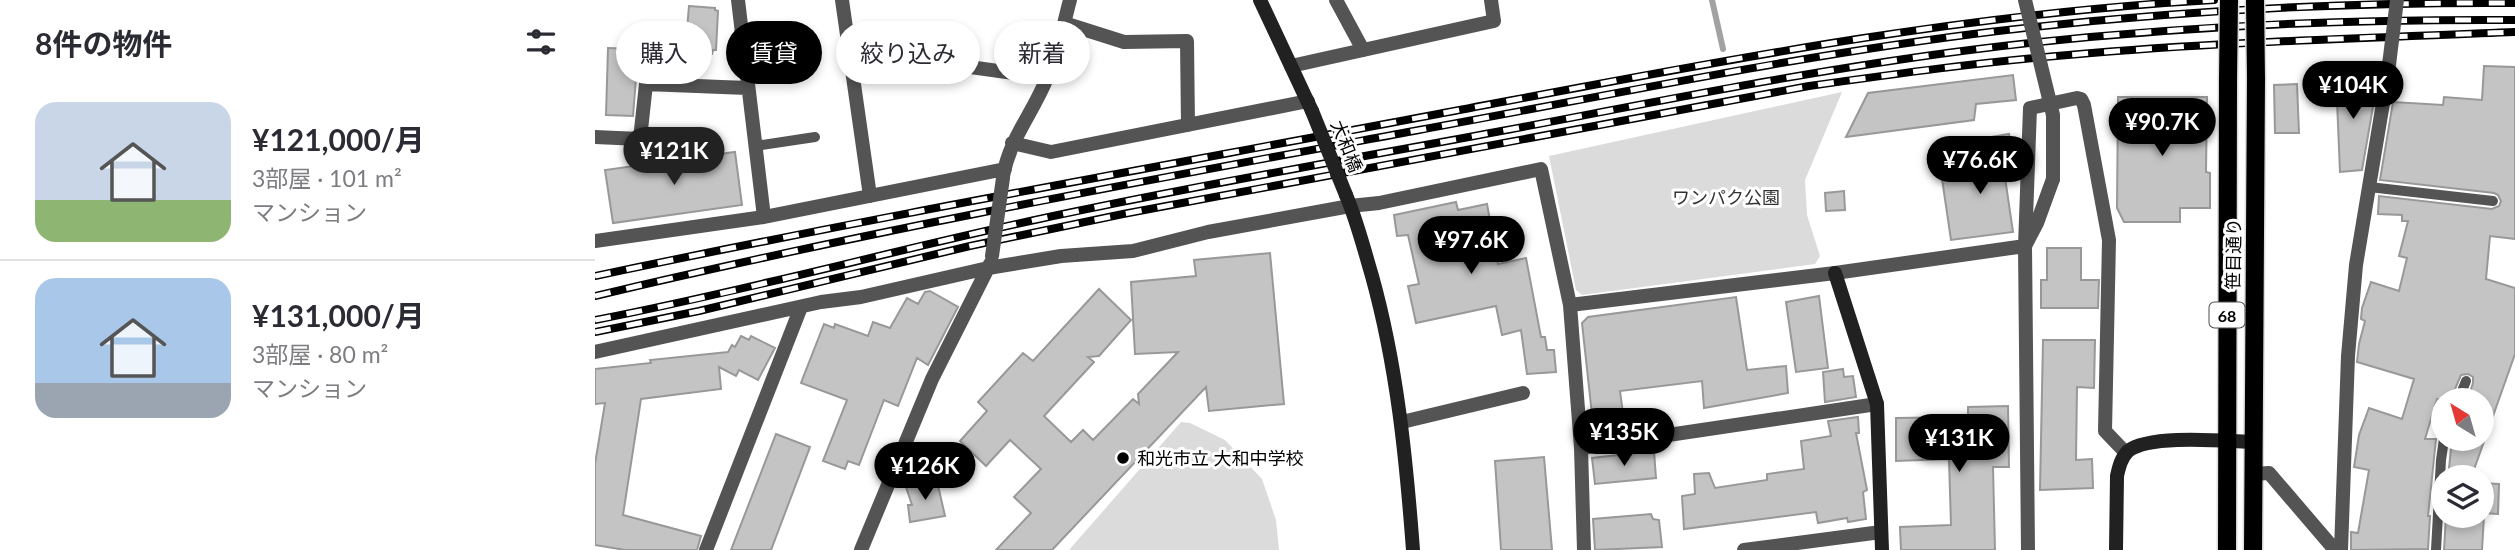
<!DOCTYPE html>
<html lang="ja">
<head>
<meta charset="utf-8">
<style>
	body { margin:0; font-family:Lato,"Noto Sans JP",sans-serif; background:#f7f7f7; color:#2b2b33; height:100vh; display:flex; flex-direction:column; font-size:26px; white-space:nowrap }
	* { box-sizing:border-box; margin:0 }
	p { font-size:23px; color:#7c7c81 }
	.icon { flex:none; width:38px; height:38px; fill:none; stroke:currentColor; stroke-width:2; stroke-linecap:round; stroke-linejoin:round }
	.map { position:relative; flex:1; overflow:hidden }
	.details { display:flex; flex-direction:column; background:#fff; width:595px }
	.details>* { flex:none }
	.top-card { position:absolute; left:21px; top:21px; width:665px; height:63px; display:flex; gap:14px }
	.needle { width:46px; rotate:323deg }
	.fabs { position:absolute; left:1836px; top:388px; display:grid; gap:14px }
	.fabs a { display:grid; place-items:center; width:63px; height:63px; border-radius:50%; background:#fff; box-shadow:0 4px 10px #0003; font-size:35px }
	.price { position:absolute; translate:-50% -60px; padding:0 16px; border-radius:24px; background:#000; color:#fff; font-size:23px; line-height:46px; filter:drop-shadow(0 2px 4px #0008) }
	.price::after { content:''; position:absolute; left:50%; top:42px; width:21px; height:16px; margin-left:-10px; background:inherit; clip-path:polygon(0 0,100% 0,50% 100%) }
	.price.current { background:#222; color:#fff }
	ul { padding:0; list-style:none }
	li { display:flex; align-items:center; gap:21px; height:175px; padding:0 35px }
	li+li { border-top:2px solid #e1e1e2 }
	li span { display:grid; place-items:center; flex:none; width:196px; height:140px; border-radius:21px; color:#555 }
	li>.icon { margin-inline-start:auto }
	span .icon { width:84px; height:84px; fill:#fffc; stroke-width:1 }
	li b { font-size:30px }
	h2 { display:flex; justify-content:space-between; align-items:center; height:84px; padding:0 35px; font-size:30px }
	.chip { padding:0 24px; border-radius:32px; background:#fff; box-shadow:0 4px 10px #0003; font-size:24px; line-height:63px }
	.chip.current { background:#000; color:#fff }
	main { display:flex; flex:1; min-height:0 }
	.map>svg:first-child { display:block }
</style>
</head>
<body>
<main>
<section class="details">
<h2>8件の物件<svg class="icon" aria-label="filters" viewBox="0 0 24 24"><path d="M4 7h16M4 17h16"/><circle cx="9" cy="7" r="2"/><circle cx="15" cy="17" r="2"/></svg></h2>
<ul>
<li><span style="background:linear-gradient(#c9d6e8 70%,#8fb573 0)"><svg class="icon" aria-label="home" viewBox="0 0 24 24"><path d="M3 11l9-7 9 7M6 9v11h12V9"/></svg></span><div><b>¥121,000/月</b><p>3部屋 · 101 m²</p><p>マンション</p></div></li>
<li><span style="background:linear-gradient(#a9c7e8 75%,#9aa5b1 0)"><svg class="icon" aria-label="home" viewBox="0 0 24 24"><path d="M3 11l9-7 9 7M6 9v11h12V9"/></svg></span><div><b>¥131,000/月</b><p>3部屋 · 80 m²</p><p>マンション</p></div></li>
</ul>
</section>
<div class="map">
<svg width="1920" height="550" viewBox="0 0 1920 550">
	<rect width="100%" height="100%" fill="#fff"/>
	<path fill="#dbdbdb" d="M1247,92L1210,180L1212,215L1225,256L1220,264L987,295L981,290L954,156Z
		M586,422L595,423L630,440L667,479L681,520L684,550H474Z"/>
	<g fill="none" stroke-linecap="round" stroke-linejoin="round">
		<path stroke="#a2a2a2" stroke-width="6" d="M1117,0L1128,49"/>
	</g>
	<path fill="#c4c4c4" stroke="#989898" stroke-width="2" d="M94,6L120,8V10L123,11L121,50H118L117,54L90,52Z
		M13,48L41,49L39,78H41L38,116L11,115Z
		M1889,66L1920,67V239L1895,236L1891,279L1920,288V354L1876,478H1853L1857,439H1886V401H1872L1878,383V377L1873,374L1866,375L1855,401L1842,399L1830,439H1841L1833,516H1835L1833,549L1756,550V532L1763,533L1774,470L1759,467L1764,435L1774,408L1807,419L1819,379L1762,362L1764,344L1770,321L1766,319L1767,308L1776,282L1804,291L1812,258L1804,256L1813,221H1807V215L1783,214L1784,196L1897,209L1904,206L1906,201L1903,195L1899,193L1785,180L1798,102L1848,105L1849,97L1887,100Z
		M1418,75L1421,100L1381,104L1379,120L1251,137L1273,93Z
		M1770,75L1771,101H1779L1767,170L1745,172L1741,77Z
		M1702,84L1704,133H1680L1679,85Z
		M1523,97H1612L1611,172L1615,173V208H1585V222H1529L1522,208Z
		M1414,134L1418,162L1408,164L1418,232L1356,240L1346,172L1400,164L1396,137Z
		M140,152L147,205L18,223L10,170Z
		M1249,191L1250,210L1231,211L1230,193Z
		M861,202L863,210L892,204L903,264L931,258L946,337H950L952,350H959L961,372L932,374L926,330L907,335L901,306L821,323L813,286L824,284L813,235L802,236L799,215Z
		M1452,248H1486V280H1504L1503,308H1446V280H1452Z
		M675,253L689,404L614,411L611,387L457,550H401L436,513L419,497L446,469L415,440L391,466L365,441L392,411L383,402L428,353L438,361L504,289L536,320L504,356L493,357L499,362L449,416L476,442L488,430L498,440L538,399L544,404L543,394L583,352L540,354L536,282L601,276L599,260Z
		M335,291L363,307L333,365L322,358L303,406L289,400L264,465L253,461L250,469L228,461L252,400L206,383L229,324L239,328L240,324L273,336L278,322L295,328L312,298L323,304L330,292Z
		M1224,296L1233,368L1201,372L1191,302Z
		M1141,297L1152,370L1191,366L1193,393L1109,408L1107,381L1025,391L1029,421L998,424L987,323L993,317Z
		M146,336L154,340L156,336L180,348L163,380L144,370L141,376L124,367L126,389L46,399L28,515L106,536L102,550H30L0,545V464L10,403L0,404V369L56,363L55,360L133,352L137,345L140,347Z
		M1448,340H1500L1499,388L1482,387L1481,460L1497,459L1498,488L1445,490Z
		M1248,369L1249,377L1258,376L1261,397L1230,402L1228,372Z
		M1413,406L1414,467H1398L1400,550H1306L1305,527L1356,525L1354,459L1301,461V418L1373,417V407Z
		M1263,417L1264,433H1261L1272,490L1268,492L1271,519L1253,522L1252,518L1223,523L1221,512L1089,529L1087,496L1100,494L1099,474L1114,473L1120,488L1172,480V474L1209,469L1206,441L1236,436L1233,421Z
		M181,434L215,447L176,550H136Z
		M1059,451L1061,478L1000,484L997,458Z
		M949,457L957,550H906L900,461Z
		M342,481L350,516L315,522L313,505H317L311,487Z
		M1886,483L1904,484L1903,514L1886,513Z
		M1056,514L1058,519L1064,520L1067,547L1000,550L998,519Z
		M1851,516H1889L1887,550H1849Z"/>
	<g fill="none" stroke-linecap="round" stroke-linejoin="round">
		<defs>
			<path id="primary" d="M1632,550L1633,79
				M1658,550L1661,78"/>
		</defs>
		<use href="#primary" stroke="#dbdbdb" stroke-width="21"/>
		<path stroke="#545454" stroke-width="10" d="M160,146L220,137
			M1774,187L1898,201
			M1863,401L1871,381
			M1841,550L1846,460L1849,439"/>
		<path stroke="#545454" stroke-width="14" d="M143,0L169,217
			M247,0L275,196
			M741,0L768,50
			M469,23L529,42L592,41L593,125
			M254,50L453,78
			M696,66L899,21L896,0
			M0,137L45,139L51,84L152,88
			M417,143L456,152L713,101
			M408,176C415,138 438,113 452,78C463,54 468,26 475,0
			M0,241L169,217L410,169
			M975,305L1240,273L1430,246L1435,108L1482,98L1486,99L1489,105L1514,240L1510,431L1531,453
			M0,352L226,302L266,297L393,268L466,256L538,251L613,232L755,206L784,203L946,169L975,305L986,448L989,550
			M807,422L928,393
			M986,448L1282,404
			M1657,474L1674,473L1740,550
			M111,550L206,307
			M266,550L337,379L395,264
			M1149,550L1286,532
			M1433,550L1430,246L1442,223L1458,179
			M1746,550L1753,356L1761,265L1793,73"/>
		<path stroke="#212121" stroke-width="14" d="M665,0L717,111
			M751,195C762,221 769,249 777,276C802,366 811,457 818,550
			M1240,273L1282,404L1287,550
			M1521,550L1522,476C1524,467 1526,458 1533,451C1555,434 1629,441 1657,442"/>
		<use href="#primary" stroke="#000" stroke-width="18"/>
		<defs>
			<path id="rail" d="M0,276C280,217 562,167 843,114C1100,66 1357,14 1619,0
				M0,296C273,231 549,181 824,130C1016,95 1209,54 1403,31C1574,11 1748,2 1920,3
				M0,320C151,291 299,250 449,218C599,186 750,160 901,132C1061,102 1221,69 1383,49C1561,27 1740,19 1920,20
				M0,332L104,311L375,246L528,214L1214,86C1300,74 1386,62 1473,55C1622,42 1771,38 1920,32"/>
		</defs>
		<use href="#rail" stroke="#000" stroke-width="8"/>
		<use href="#rail" stroke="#fff" stroke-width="5" stroke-dasharray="16" stroke-linecap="butt"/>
		<defs>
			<path id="primary-bridge" d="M1660,0L1661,78
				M1633,79L1634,0"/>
		</defs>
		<use href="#primary-bridge" stroke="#dbdbdb" stroke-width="21" stroke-linecap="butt"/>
		<path stroke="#545454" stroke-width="14" d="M1430,0L1458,115V179
			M1793,73L1802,0
			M397,256L408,178"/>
		<path stroke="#212121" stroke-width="14" d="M717,111L751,195"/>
		<use href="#primary-bridge" stroke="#000" stroke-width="18"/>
	</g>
	<circle fill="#000" stroke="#fff" stroke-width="2.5" cx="528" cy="458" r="7"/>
	<g text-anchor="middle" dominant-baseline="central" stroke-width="6" stroke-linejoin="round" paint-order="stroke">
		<rect fill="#fff" stroke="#4c4c4c" stroke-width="2" x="1614.5" y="302.5" width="35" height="25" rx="5"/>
		<g font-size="16" font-weight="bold" fill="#000">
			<text x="1632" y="315">68</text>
		</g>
		<g font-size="18" fill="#000" stroke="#fff">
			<text transform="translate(752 146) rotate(68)">大和橋</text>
			<text transform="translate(1638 254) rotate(-89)">笹目通り</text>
		</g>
		<g font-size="18" fill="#323232" stroke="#fff">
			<text x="1131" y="197">ワンパク公園</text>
		</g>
		<g font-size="18" fill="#000" stroke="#fff" text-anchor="start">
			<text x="542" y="458">和光市立 大和中学校</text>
		</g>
	</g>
</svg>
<div class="fabs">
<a><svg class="needle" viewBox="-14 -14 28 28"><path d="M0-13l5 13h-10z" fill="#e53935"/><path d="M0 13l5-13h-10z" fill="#7c7c81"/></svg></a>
<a><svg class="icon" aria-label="layers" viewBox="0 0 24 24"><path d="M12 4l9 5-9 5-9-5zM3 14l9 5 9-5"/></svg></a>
</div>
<b class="price" style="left:1758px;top:121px">¥104K</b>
<b class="price" style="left:1567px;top:158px">¥90.7K</b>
<b class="price current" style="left:79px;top:187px">¥121K</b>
<b class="price" style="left:1385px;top:196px">¥76.6K</b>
<b class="price" style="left:876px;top:276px">¥97.6K</b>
<b class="price" style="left:1029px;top:468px">¥135K</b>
<b class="price" style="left:1364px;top:474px">¥131K</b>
<b class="price" style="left:330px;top:502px">¥126K</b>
<div class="top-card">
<a class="chip">購入</a>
<a class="chip current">賃貸</a>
<a class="chip">絞り込み</a>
<a class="chip">新着</a>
</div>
</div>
</main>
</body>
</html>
